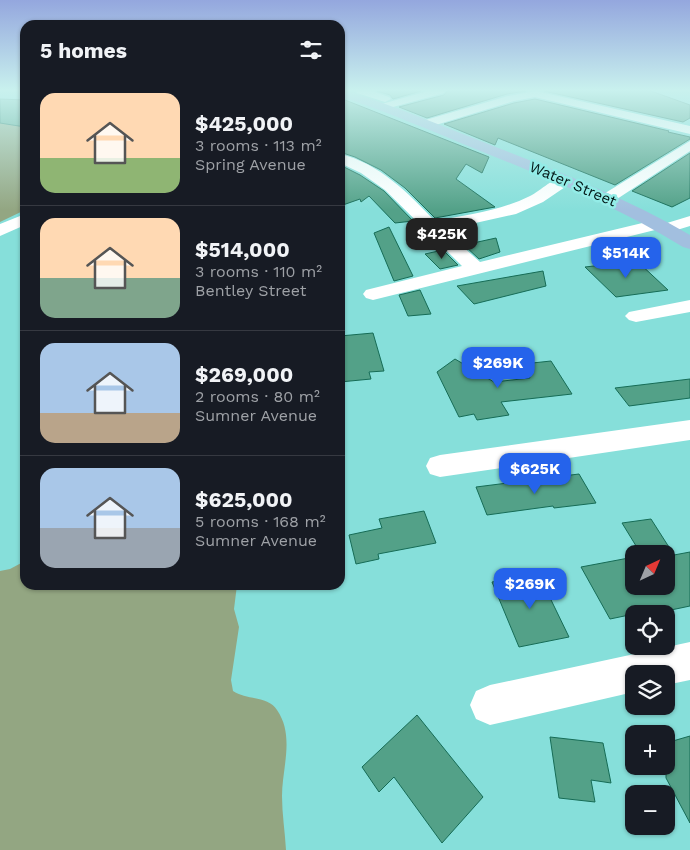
<!DOCTYPE html>
<html lang="en">
<head>
<meta charset="utf-8">
<style>
	body { margin:0; font-family:"Work Sans",sans-serif; background:#242831; color:#f1f3f6; height:100vh; display:flex; flex-direction:column; font-size:19px; white-space:nowrap }
	* { box-sizing:border-box; margin:0 }
	p { font-size:16px; color:#9ea1a6 }
	.icon { flex:none; width:28px; height:28px; fill:none; stroke:currentColor; stroke-width:2; stroke-linecap:round; stroke-linejoin:round }
	.map { position:relative; flex:1; overflow:hidden }
	.side { position:absolute; left:20px; top:20px; width:325px; height:570px; display:flex; flex-direction:column; background:#171b24; border-radius:15px; box-shadow:0 1px 4px #0004 }
	.side>* { flex:none }
	.needle { width:32px; rotate:44deg }
	.fabs { position:absolute; left:625px; top:545px; display:grid; gap:10px }
	.fabs a { display:grid; place-items:center; width:50px; height:50px; border-radius:10px; background:#171b24; box-shadow:0 1px 4px #0004; font-size:25px }
	.price { position:absolute; translate:-50% -42px; padding:0 11px; border-radius:10px; background:#2563eb; color:#fff; font-size:16px; line-height:32px; filter:drop-shadow(0 1px 2px #0008) }
	.price::after { content:''; position:absolute; left:50%; top:30px; width:15px; height:11px; margin-left:-8px; background:inherit; clip-path:polygon(0 0,100% 0,50% 100%) }
	.price.active { background:#222; color:#fff }
	ul { padding:0; list-style:none }
	li { display:flex; align-items:center; gap:15px; height:125px; padding:0 20px }
	li+li { border-top:1px solid #363941 }
	li span { display:grid; place-items:center; flex:none; width:140px; height:100px; border-radius:15px; color:#555 }
	li>.icon { margin-inline-start:auto }
	span .icon { width:60px; height:60px; fill:#fffc; stroke-width:1 }
	li b { font-size:21px }
	h2 { display:flex; justify-content:space-between; align-items:center; height:60px; padding:0 20px; font-size:21px }
	.map>svg:first-child { display:block }
</style>
</head>
<body>
<div class="map">
<svg width="690" height="850" viewBox="0 0 690 850">
	<rect width="100%" height="100%" fill="#86dfda"/>
	<path fill="#93a682" d="M25,111V210L0,222V117Z
		M25,561V585H237L234,609L239,627L231,680L233,691C246,700 268,696 277,710C295,736 282,768 282,796C282,814 285,832 286,850H0V571L10,569Z"/>
	<path fill="#53a188" stroke="#166c56" d="M377,91H421L393,99L390,95Z
		M447,91H526L507,94L427,118L399,107L444,95Z
		M544,91H651L690,105V118L683,122Z
		M340,98L489,157L482,173L466,164L456,179L495,207L435,218L405,188L381,170L355,157L340,152Z
		M0,99L25,100V127L0,123Z
		M535,99L669,131L668,132L690,137V139L615,185L498,138L495,145L444,124L514,103Z
		M690,153V198L672,207L632,191Z
		M340,165L360,175L384,191L413,221L395,223L369,196L361,202L360,199L340,206Z
		M389,227L413,276L394,281L374,233Z
		M496,238L500,252L479,259L464,245Z
		M443,250L458,265L440,269L425,254Z
		M637,261L668,290L616,297L585,267Z
		M543,271L546,286L474,304L457,286Z
		M420,290L431,314L408,316L399,295Z
		M373,333L384,371L369,372L371,379L340,382V336Z
		M455,359L494,382L530,378L523,364L551,361L572,394L501,402L509,415L477,420L474,414L459,417L437,372Z
		M690,379V398L629,406L615,388Z
		M579,474L596,503L554,508L553,506L487,515L476,487Z
		M424,511L436,543L378,554L379,559L356,564L349,535L382,528L379,519Z
		M651,519L674,555L690,552V606L652,614H634L610,619L581,567L634,557V586H666V554H641L622,523Z
		M538,573L569,637L519,647L492,582Z
		M417,715L483,797L442,843L394,777L379,792L362,767Z
		M690,736V823L666,778V743Z
		M550,737L603,743L611,783L591,780L595,802L559,798Z"/>
	<g fill="none" stroke-linecap="round" stroke-linejoin="round">
		<path fill="#fff" fill-rule="evenodd" d="M356,91H372L389,97L391,99L385,102L357,93Z
			M428,91H445L444,93L382,110L376,107L378,105Z
			M536,91L690,126V134L535,97L514,101L426,128L420,124L422,121L508,96Z
			M690,141V151L614,201H602L600,198L602,195Z
			M340,154C379,163 408,193 435,221C467,215 500,211 530,196C542,190 557,173 571,177L573,180L571,183L543,202L516,214L444,230L480,262L659,219L667,223L690,216V226L667,233L659,229L373,300L366,298L363,294L366,290L462,266L385,190L361,173L340,163Z
			M25,214V225L0,236V224Z
			M690,300V312L636,322L629,320L625,316L629,312Z
			M690,420V440L440,477L430,474L426,466L430,458L440,455Z
			M690,642V680L666,685V674H634V692L490,725L476,719L470,705L476,691L490,685Z"/>
		<path fill="#a2bfdf" fill-rule="evenodd" d="M340,91H348C397,107 445,127 493,146C561,172 628,199 690,235V249L683,247C618,207 548,178 478,150C432,131 387,112 340,96Z"/>
	</g>
	<linearGradient id="sky" x2="0" y2="1"><stop stop-color="#94a7de"/><stop offset="0.43" stop-color="#c9f1ee"/><stop offset="1" stop-color="#c9f1ee" stop-opacity="0"/></linearGradient>
	<rect width="690" height="210" fill="url(#sky)"/>
	<g text-anchor="middle" dominant-baseline="central" stroke-width="5" stroke-linejoin="round" paint-order="stroke">
		<g font-size="15" fill="#001514" stroke="#93ece7">
			<text transform="translate(573 184) rotate(23)">Water Street</text>
		</g>
	</g>
</svg>
<div class="fabs">
<a><svg class="needle" viewBox="-14 -14 28 28"><path d="M0-13l5 13h-10z" fill="#e53935"/><path d="M0 13l5-13h-10z" fill="#9ea1a6"/></svg></a>
<a><svg class="icon" aria-label="locate" viewBox="0 0 24 24"><circle cx="12" cy="12" r="6"/><path d="M12 2v4M12 18v4M2 12h4M18 12h4"/></svg></a>
<a><svg class="icon" aria-label="layers" viewBox="0 0 24 24"><path d="M12 4l9 5-9 5-9-5zM3 14l9 5 9-5"/></svg></a>
<a>+</a>
<a>−</a>
</div>
<b class="price active" style="left:442px;top:260px">$425K</b>
<b class="price" style="left:626px;top:279px">$514K</b>
<b class="price" style="left:498px;top:389px">$269K</b>
<b class="price" style="left:535px;top:495px">$625K</b>
<b class="price" style="left:530px;top:610px">$269K</b>
<section class="side">
<h2>5 homes<svg class="icon" aria-label="filters" viewBox="0 0 24 24"><path d="M4 7h16M4 17h16"/><circle cx="9" cy="7" r="2"/><circle cx="15" cy="17" r="2"/></svg></h2>
<ul>
<li><span style="background:linear-gradient(#ffd9b3 65%,#8fb573 0)"><svg class="icon" aria-label="home" viewBox="0 0 24 24"><path d="M3 11l9-7 9 7M6 9v11h12V9"/></svg></span><div><b>$425,000</b><p>3 rooms · 113 m²</p><p>Spring Avenue</p></div></li>
<li><span style="background:linear-gradient(#ffd9b3 60%,#7fa58c 0)"><svg class="icon" aria-label="home" viewBox="0 0 24 24"><path d="M3 11l9-7 9 7M6 9v11h12V9"/></svg></span><div><b>$514,000</b><p>3 rooms · 110 m²</p><p>Bentley Street</p></div></li>
<li><span style="background:linear-gradient(#a9c7e8 70%,#b9a48a 0)"><svg class="icon" aria-label="home" viewBox="0 0 24 24"><path d="M3 11l9-7 9 7M6 9v11h12V9"/></svg></span><div><b>$269,000</b><p>2 rooms · 80 m²</p><p>Sumner Avenue</p></div></li>
<li><span style="background:linear-gradient(#a9c7e8 60%,#9aa5b1 0)"><svg class="icon" aria-label="home" viewBox="0 0 24 24"><path d="M3 11l9-7 9 7M6 9v11h12V9"/></svg></span><div><b>$625,000</b><p>5 rooms · 168 m²</p><p>Sumner Avenue</p></div></li>
</ul>
</section>
</div>
</body>
</html>
